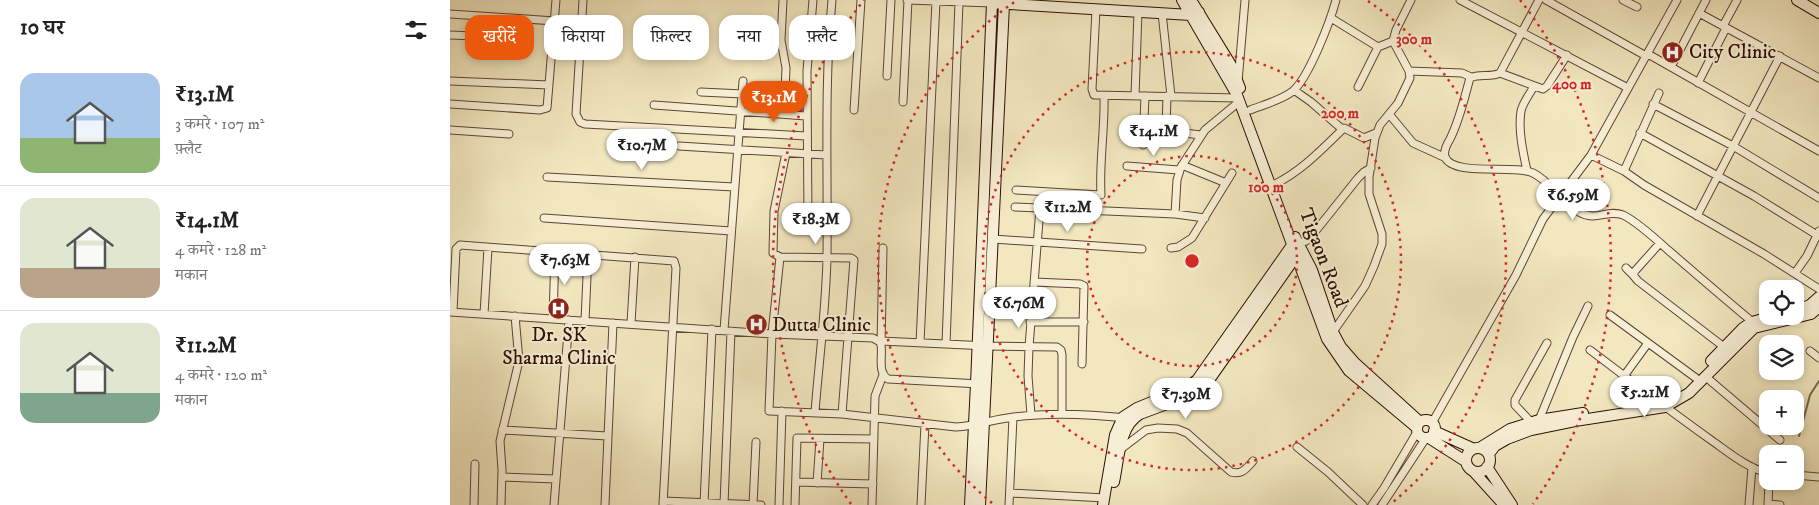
<!DOCTYPE html>
<html lang="hi">
<head>
<meta charset="utf-8">
<style>
	body { margin:0; font-family:"IM FELL DW Pica","Noto Serif Devanagari",serif; background:#f6f6f6; color:#222; height:100vh; display:flex; flex-direction:column; font-size:19px; white-space:nowrap }
	* { box-sizing:border-box; margin:0 }
	p { font-size:16px; color:#767676 }
	.icon { flex:none; width:28px; height:28px; fill:none; stroke:currentColor; stroke-width:2; stroke-linecap:round; stroke-linejoin:round }
	.map { position:relative; flex:1; overflow:hidden }
	.side { display:flex; flex-direction:column; background:#fff; width:450px }
	.side>* { flex:none }
	.top-card { position:absolute; left:15px; top:15px; width:475px; height:45px; display:flex; gap:10px }
	.tools { position:absolute; left:1309px; top:280px; display:grid; gap:10px }
	.tools a { display:grid; place-items:center; width:45px; height:45px; border-radius:10px; background:#fff; box-shadow:0 2px 8px #0003; font-size:25px }
	.price { position:absolute; translate:-50% -42px; padding:0 11px; border-radius:18px; background:#fff; color:#222; font-size:16px; line-height:32px; filter:drop-shadow(0 1px 2px #0008) }
	.price::after { content:''; position:absolute; left:50%; top:30px; width:15px; height:11px; margin-left:-8px; background:inherit; clip-path:polygon(0 0,100% 0,50% 100%) }
	.price.selected { background:#ea580c; color:#fff }
	ul { padding:0; list-style:none }
	li { display:flex; align-items:center; gap:15px; height:125px; padding:0 20px }
	li+li { border-top:1px solid #e0e0e0 }
	li span { display:grid; place-items:center; flex:none; width:140px; height:100px; border-radius:15px; color:#555 }
	li>.icon { margin-inline-start:auto }
	span .icon { width:60px; height:60px; fill:#fffc; stroke-width:1 }
	li b { font-size:21px }
	h2 { display:flex; justify-content:space-between; align-items:center; height:60px; padding:0 20px; font-size:21px }
	.tag { padding:0 18px; border-radius:15px; background:#fff; box-shadow:0 2px 8px #0003; font-size:18px; line-height:45px }
	.tag.selected { background:#ea580c; color:#fff }
	main { display:flex; flex:1; min-height:0 }
	.map>svg:first-child { display:block }
</style>
</head>
<body>
<main>
<section class="side">
<h2>10 घर<svg class="icon" aria-label="filters" viewBox="0 0 24 24"><path d="M4 7h16M4 17h16"/><circle cx="9" cy="7" r="2"/><circle cx="15" cy="17" r="2"/></svg></h2>
<ul>
<li><span style="background:linear-gradient(#a9c7e8 65%,#8fb573 0)"><svg class="icon" aria-label="home" viewBox="0 0 24 24"><path d="M3 11l9-7 9 7M6 9v11h12V9"/></svg></span><div><b>₹13.1M</b><p>3 कमरे · 107 m²</p><p>फ़्लैट</p></div></li>
<li><span style="background:linear-gradient(#dfe7d0 70%,#b9a48a 0)"><svg class="icon" aria-label="home" viewBox="0 0 24 24"><path d="M3 11l9-7 9 7M6 9v11h12V9"/></svg></span><div><b>₹14.1M</b><p>4 कमरे · 128 m²</p><p>मकान</p></div></li>
<li><span style="background:linear-gradient(#dfe7d0 70%,#7fa58c 0)"><svg class="icon" aria-label="home" viewBox="0 0 24 24"><path d="M3 11l9-7 9 7M6 9v11h12V9"/></svg></span><div><b>₹11.2M</b><p>4 कमरे · 120 m²</p><p>मकान</p></div></li>
</ul>
</section>
<div class="map">
<svg width="1369" height="505" viewBox="0 0 1369 505">
	<rect width="100%" height="100%" fill="#f2e7bf"/>
	<filter id="stains"><feTurbulence type="fractalNoise" baseFrequency=".004" numOctaves="4"/><feColorMatrix values="0 0 0 0 .2 0 0 0 0 .09 0 0 0 0 .02 0 0 0 .5 -.17"/></filter>
	<radialGradient id="worn" r=".72"><stop offset=".6" stop-color="#630" stop-opacity="0"/><stop offset="1" stop-color="#630" stop-opacity=".3"/></radialGradient>
	<g fill="none" stroke-linecap="round" stroke-linejoin="round">
		<path stroke="#7b654d" stroke-width="2" d="M1349,436L1360,395L1369,381"/>
		<defs>
			<path id="street" d="M133,0L126,114L130,122L135,124L356,136
				M333,0L331,40L336,68L334,114
				M457,0L542,3
				M1010,0L1178,88
				M1089,0L1050,73C1041,78 1029,73 1020,78C1014,99 1010,119 1000,139C997,144 993,151 995,157C1003,177 1065,164 1083,173C1101,182 1111,201 1129,212C1146,222 1157,209 1173,215C1186,221 1207,240 1218,250C1247,275 1276,300 1305,324
				M1096,0L1196,56
				M1173,0L1187,7
				M646,9L642,89L644,95L788,98
				M712,13L721,96
				M1249,13L1369,78
				M0,14L105,21
				M881,18L928,47
				M1273,26L1287,0
				M0,35L70,38
				M359,43L408,47
				M1198,54L1369,151
				M1221,67L1256,0
				M959,71L1012,73L1021,77
				M1050,73L1093,89L1097,86L1117,55
				M437,76L441,0
				M0,81L99,85
				M788,82L795,0
				M1248,83L1276,28
				M908,87L928,47L943,41
				M844,90L861,102L892,129
				M251,92L293,94
				M685,96L688,12
				M717,96L716,128L717,131L751,135
				M453,102L458,0
				M0,104L90,110L97,108L106,0
				M1203,104L1283,146L1369,198
				M204,105L356,116
				M404,110L411,0
				M800,110C813,105 832,100 843,91C859,77 880,22 886,0
				M939,114L963,143L996,158
				M0,130L59,134
				M1190,133L1304,196L1367,235
				M693,145L695,96
				M229,146L376,155
				M336,153L324,211L323,253L330,257L401,258L404,260L392,414
				M1141,155L1174,171L1209,93
				M732,165L776,183
				M677,166L729,170
				M1077,171C1073,152 1068,130 1071,111C1073,102 1080,94 1084,86
				M1174,171L1194,185L1314,254L1369,289
				M97,177L284,187
				M825,184C852,171 873,148 894,128L914,138L926,133
				M566,190L651,195C649,162 655,129 654,96
				M565,207L725,214L755,218
				M725,214L727,180L731,167L755,130L790,101
				M1247,216L1330,56
				M94,218L281,231
				M358,225L357,71L363,0
				M543,239L692,249
				M1210,243L1185,271L1183,275L1188,281L1274,347
				M848,244L856,241L864,233L908,178L914,172L921,168
				M721,248L728,247L742,238L782,173
				M330,257L322,334L319,411L392,414L506,427C526,426 544,419 564,417C601,412 639,414 677,418
				M1176,268L1183,275
				M1345,273L1357,256L1369,231
				M584,282L630,284L634,286L632,364
				M0,312L322,334L423,338L430,342L431,345C433,356 427,372 438,379L530,384
				M3,312L6,249L10,245L224,261L226,268L213,505
				M34,314L38,248
				M1160,315L1246,378
				M103,319L105,252
				M135,321L138,254
				M580,322H634
				M181,323L185,257
				M274,330L293,81
				M883,332L915,286L924,266L932,244V234L919,194V177L925,138L930,125L948,103L960,78L959,71L943,41L946,30L961,0
				M431,341L538,346L607,347L611,350L612,355V414
				M470,343L486,1
				M496,344L509,2
				M431,345L433,248
				M1140,350C1180,380 1220,411 1261,440C1278,452 1297,468 1318,473
				M1360,351L1369,358
				M1174,376L1198,343
				M1256,377L1330,440
				M365,412C369,360 376,309 377,257C378,171 374,86 382,0
				M581,415L578,376L579,347L590,208
				M1089,420L1123,337L1138,306
				M1081,422L1065,405V400L1097,343
				M982,423L1066,275L1093,219L1141,155L1227,0
				M52,430L157,436
				M847,447L878,472L913,505
				M671,449L696,430L708,428L727,429L737,433L781,472C792,475 796,469 803,461
				M1345,475L1369,477
				M53,477L106,479
				M346,482L423,484
				M367,483L370,439
				M560,493L655,498
				M213,501L311,505
				M254,503L262,329
				M274,504L281,331
				M1318,504L1330,505
				M24,505L25,464
				M51,505L52,470L50,441L69,361L65,316
				M104,505L119,320
				M155,505L163,323
				M303,505L306,442
				M329,505L332,411
				M345,505L347,438L424,439
				M422,505L425,396L433,375
				M471,505L475,424
				M559,505L563,417
				M922,505L934,488L967,432
				M932,505L976,438
				M1299,505L1302,467
				M1318,505L1319,481"/>
			<path id="secondary" d="M732,0L787,95L877,339L899,371L967,428
				M741,0L781,65L790,88
				M1347,0L1369,13
				M845,237L862,270L883,332L891,347L905,363L970,422
				M1345,311L1360,305L1369,297
				M1261,361L1293,328L1302,322L1323,316
				M967 429a9 9 0 1 1 18 0a9 9 0 1 1-18 0Z
				M984,431L1022,448
				M979,438L1015,461
				M1031,447L1060,429L1089,420L1133,413
				M1016 460a12 12 0 1 1 24 0a12 12 0 1 1-24 0Z
				M1039,454L1045,446L1057,439L1081,430L1125,421L1215,407L1239,393L1304,328L1361,314L1369,307
				M1037,467L1062,505
				M1024,472L1054,505
				M664,482C669,459 669,426 690,414L733,398L751,389L757,383L849,252
				M520,505L526,384L542,3L741,15L749,12
				M530,505L554,4
				M653,505L665,435L673,417L687,408L734,389L747,380L845,241"/>
		</defs>
		<use href="#street" stroke="#5f4532" stroke-width="9"/>
		<use href="#secondary" stroke="#2e0f03" stroke-width="12"/>
		<use href="#street" stroke="#f7efd5" stroke-width="7"/>
		<use href="#secondary" stroke="#f7efd5" stroke-width="10"/>
	</g>
	<g fill="none" stroke="#d62828" stroke-width="2.5" stroke-dasharray="2.5 5">
		<circle cx="742" cy="261" r="105"/>
		<circle cx="742" cy="261" r="209"/>
		<path d="M542 503A314 314 0 0 1 566 1M918 1A314 314 0 0 1 942 503"/>
		<path d="M401 504A419 419 0 0 1 414 0M1070 0A419 419 0 0 1 1083 504"/>
	</g>
	<defs>
		<symbol id="hospital-disc" viewBox="-11 -11 22 22"><circle r="9.5" fill="#8f2418" stroke="#f7efd5"/><path d="M-5-5h3v3.5h4V-5h3V5h-3V1.5h-4V5h-3Z" fill="#fff"/></symbol>
	</defs>
	<g fill-rule="evenodd">
		<use href="#hospital-disc" x="1210" y="40" width="25" height="25"/>
		<use href="#hospital-disc" x="96" y="296" width="25" height="25"/>
		<use href="#hospital-disc" x="294" y="312" width="25" height="25"/>
	</g>
	<g text-anchor="middle" dominant-baseline="central" stroke-width="4" stroke-linejoin="round" paint-order="stroke">
		<g font-size="20" fill="#2e0f03" stroke="#f7efd5" text-anchor="start">
			<text x="1239" y="52">City Clinic</text>
			<text x="322" y="325">Dutta Clinic</text>
			<text x="109" y="335" text-anchor="middle">Dr. SK<tspan x="109" dy="23">Sharma Clinic</tspan></text>
		</g>
		<g font-size="20" fill="#2e0f03" stroke="#f7efd5">
			<text transform="translate(873 258) rotate(69)">Tigaon Road</text>
		</g>
	</g>
	<circle cx="742" cy="261" r="8" fill="#d62828" stroke="#f7efd5" stroke-width="2.5"/>
	<g font-size="15" text-anchor="middle" font-weight="bold" fill="#d62828" stroke="#f7efd5" stroke-width="4" stroke-linejoin="round" paint-order="stroke">
		<text x="964" y="44">300 m</text>
		<text x="1122" y="89">400 m</text>
		<text x="890" y="118">200 m</text>
		<text x="816" y="192">100 m</text>
	</g>
	<rect width="100%" height="100%" filter="url(#stains)"/>
	<rect width="100%" height="100%" fill="url(#worn)"/>
</svg>
<div class="tools">
<a><svg class="icon" aria-label="locate" viewBox="0 0 24 24"><circle cx="12" cy="12" r="6"/><path d="M12 2v4M12 18v4M2 12h4M18 12h4"/></svg></a>
<a><svg class="icon" aria-label="layers" viewBox="0 0 24 24"><path d="M12 4l9 5-9 5-9-5zM3 14l9 5 9-5"/></svg></a>
<a>+</a>
<a>−</a>
</div>
<b class="price selected" style="left:324px;top:123px">₹13.1M</b>
<b class="price" style="left:704px;top:157px">₹14.1M</b>
<b class="price" style="left:192px;top:171px">₹10.7M</b>
<b class="price" style="left:1123px;top:221px">₹6.59M</b>
<b class="price" style="left:618px;top:233px">₹11.2M</b>
<b class="price" style="left:366px;top:245px">₹18.3M</b>
<b class="price" style="left:115px;top:286px">₹7.63M</b>
<b class="price" style="left:569px;top:329px">₹6.76M</b>
<b class="price" style="left:1195px;top:418px">₹5.21M</b>
<b class="price" style="left:736px;top:420px">₹7.39M</b>
<div class="top-card">
<a class="tag selected">खरीदें</a>
<a class="tag">किराया</a>
<a class="tag">फ़िल्टर</a>
<a class="tag">नया</a>
<a class="tag">फ़्लैट</a>
</div>
</div>
</main>
</body>
</html>
